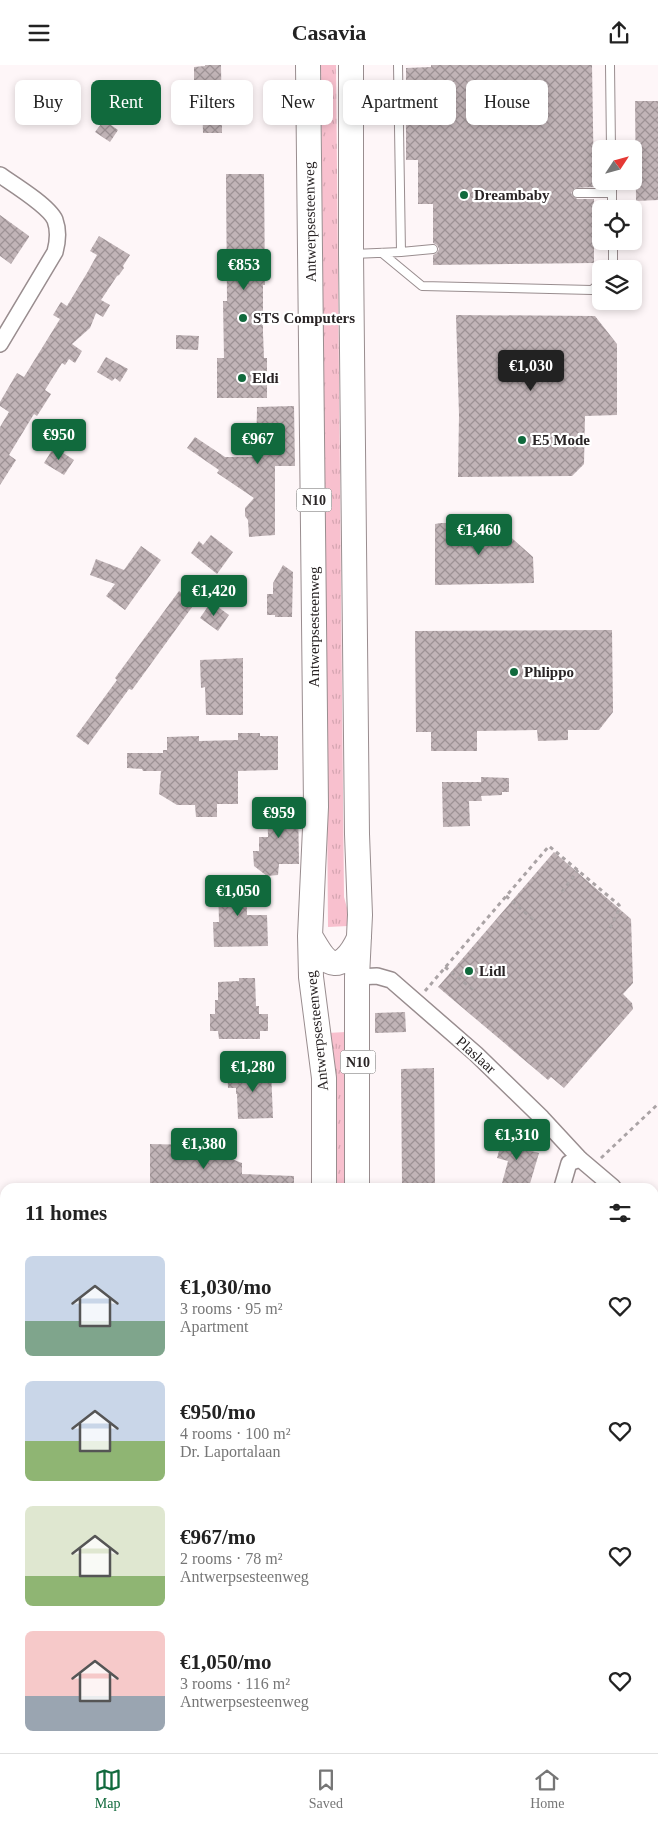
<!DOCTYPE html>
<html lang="en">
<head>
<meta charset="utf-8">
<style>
	body { margin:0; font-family:"Times New Roman",serif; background:#f2f2f2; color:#222; height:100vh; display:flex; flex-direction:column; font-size:19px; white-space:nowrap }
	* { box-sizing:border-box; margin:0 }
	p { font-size:16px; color:#767676 }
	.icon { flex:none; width:28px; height:28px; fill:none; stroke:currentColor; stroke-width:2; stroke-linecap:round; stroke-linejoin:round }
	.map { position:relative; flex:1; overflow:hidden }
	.sheet { position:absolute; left:0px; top:1118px; width:659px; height:571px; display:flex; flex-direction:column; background:#fff; border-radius:15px 15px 0 0; box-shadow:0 2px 8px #0003 }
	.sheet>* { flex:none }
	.guide { position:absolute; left:15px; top:15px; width:629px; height:45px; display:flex; gap:10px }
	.needle { width:32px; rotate:54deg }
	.fabs { position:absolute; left:592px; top:75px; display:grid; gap:10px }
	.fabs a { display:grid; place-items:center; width:50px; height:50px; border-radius:8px; background:#fff; box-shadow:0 2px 8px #0003; font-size:25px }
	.price { position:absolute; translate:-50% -42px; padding:0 11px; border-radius:5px; background:#116a3d; color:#fff; font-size:16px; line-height:32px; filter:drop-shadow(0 1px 2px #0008) }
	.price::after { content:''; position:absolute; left:50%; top:30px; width:15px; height:11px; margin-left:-8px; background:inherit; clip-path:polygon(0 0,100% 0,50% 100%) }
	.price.current { background:#222; color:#fff }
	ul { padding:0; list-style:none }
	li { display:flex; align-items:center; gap:15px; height:125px; padding:0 25px }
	li span { display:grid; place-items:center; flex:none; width:140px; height:100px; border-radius:8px; color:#555 }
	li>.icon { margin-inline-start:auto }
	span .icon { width:60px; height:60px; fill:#fffc; stroke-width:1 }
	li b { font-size:21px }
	h2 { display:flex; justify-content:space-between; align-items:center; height:60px; padding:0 25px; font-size:21px }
	.chip { padding:0 18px; border-radius:8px; background:#fff; box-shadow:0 2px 8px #0003; font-size:18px; line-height:45px }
	.chip.current { background:#116a3d; color:#fff }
	header { display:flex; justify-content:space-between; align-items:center; height:65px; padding:0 25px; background:#fff; font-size:22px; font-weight:700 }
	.dock { display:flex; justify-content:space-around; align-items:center; height:70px; border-top:1px solid #e0e0e0; background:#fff; font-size:14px; color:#767676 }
	.dock a { display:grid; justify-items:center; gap:2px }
	.dock .current { color:#116a3d }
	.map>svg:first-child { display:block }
</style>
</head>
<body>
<header><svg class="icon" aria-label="menu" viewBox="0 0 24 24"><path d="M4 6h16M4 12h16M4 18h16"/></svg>Casavia<svg class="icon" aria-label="share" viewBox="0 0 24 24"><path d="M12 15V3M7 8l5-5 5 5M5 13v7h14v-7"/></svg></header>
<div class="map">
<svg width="658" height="1688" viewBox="0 0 658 1688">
	<defs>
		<pattern id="grass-tufts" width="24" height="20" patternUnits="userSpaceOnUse" patternTransform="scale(1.25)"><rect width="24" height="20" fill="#f8c0ce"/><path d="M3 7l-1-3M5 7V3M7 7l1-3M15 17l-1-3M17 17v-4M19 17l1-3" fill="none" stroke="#d5a5b1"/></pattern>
		<pattern id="building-cross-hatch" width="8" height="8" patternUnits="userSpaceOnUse" patternTransform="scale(1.25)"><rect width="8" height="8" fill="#c1b4b7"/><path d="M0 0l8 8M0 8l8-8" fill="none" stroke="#9d9295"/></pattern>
	</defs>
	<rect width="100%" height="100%" fill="#fef6f8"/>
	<path fill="url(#grass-tufts)" d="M321,0H336L344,832L347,843L348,861L328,862Z
		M346,967L347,1122H333L327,968Z"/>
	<path fill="url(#building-cross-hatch)" d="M205,0H221L222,68H203L202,29H194V2L205,1Z
		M431,0H592L594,122L575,123L571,128L577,134H594V198L433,200V190L437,188L439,184L437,180L433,178V139H418V95H406V3L431,2Z
		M635,36H658V135L636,136Z
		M104,55L118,65L110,77L95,67Z
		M226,109H264L265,220H263V268L264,293H267V333H217V293H224L223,236H227Z
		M0,150L29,171V172L11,199L0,191Z
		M99,171L130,190L123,201L124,203L119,210L117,211L101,235L110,240L103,252L96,248L90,263L72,279L82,286L75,298L69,294L65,300L62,298L45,325L51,329L37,351L34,349L9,390L16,395L0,420V362L9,347L0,341V337L17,308L24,312L60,254L53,250L61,237L67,241L87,208L97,190L90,186Z
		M456,250L595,251L617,279V350L585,351L584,399L572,411L458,412L459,350Z
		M176,270L199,271L198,285L176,284Z
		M106,292L128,304L120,317L115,313L112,316L97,307Z
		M294,341L295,401H275V470L249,472L248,455L245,451V443L254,433L217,408L219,405L187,383L195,372L225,392H256L257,342Z
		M54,382L74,395L64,410L44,398Z
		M441,458H468L469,462L497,460L533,492L534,518L435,520V459Z
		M211,470L233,487L217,509L191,488L199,476L203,480Z
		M141,481L161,495L125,545L106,531L115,519L90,510L96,494L124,505Z
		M283,500L293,507L292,552H275V550H267V529H273V518Z
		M179,526L195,538L132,625L129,624L88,680L76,671L117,615L115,613Z
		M211,537L229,550L218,566L200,553Z
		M612,565L613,647L599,665H568V675L538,676L537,665L477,666V686H431V667H416L415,566Z
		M243,593V650H206L205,622L201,623L200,595Z
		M238,668H260V671H278V705L238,706V739H217V752H196L195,740H177L159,729L161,706H143L142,704L127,703V688H163V685H167V672L199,671V676L238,675Z
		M481,712L509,713V727H502V730L481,731L482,736H469L470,761L443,762L442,717H481Z
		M298,738L299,799H279L278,810L267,811L254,801L253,786H259V772H268L267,739Z
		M554,787L631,854L633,918L623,929L632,938L633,944L564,1023L551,1012L548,1015L438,922Z
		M221,811H246L247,850H267L268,881L214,882L213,857H219L218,820H221Z
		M239,913H255L256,941H259V949H268V966H260V974H219L218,966H210V949H215V935H218V917L239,916Z
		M405,947L406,967L375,968V948Z
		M434,1003L435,1120H432V1122H402L401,1004Z
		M271,1005L273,1053L238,1054L237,1029H236V1023H228L227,1006Z
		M505,1065L527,1071L523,1084L539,1088L529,1122H501L508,1096L497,1093Z
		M150,1079L195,1080L242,1098V1109L294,1111V1122H150Z"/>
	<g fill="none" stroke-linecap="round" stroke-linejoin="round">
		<defs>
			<path id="lane" d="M610,0L611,84
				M612,116V144
				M577,128H612
				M613,176V204
				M401,187L433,184
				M382,188L422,221L592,225L601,217
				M353,189L401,187L398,0"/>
			<path id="street" d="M0,110C13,119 49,141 55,155C59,166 58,176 55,187L0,279
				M357,912L377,911L391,915L476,989L542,1053L580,1094L613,1122
				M562,1122L569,1098L580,1094
				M654,1166L658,1171
				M654,1497L658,1504"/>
			<path id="primary" d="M308,0L316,742L310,871L311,912L324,1013V1122
				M351,0V189L357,769L360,850L357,912V1122
				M310,871C314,877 318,885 323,891C339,910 353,886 359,873
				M327,1684V1688
				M360,1684V1688"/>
		</defs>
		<use href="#lane" stroke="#998d8f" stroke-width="10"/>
		<use href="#street" stroke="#998d8f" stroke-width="18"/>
		<use href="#primary" stroke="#998d8f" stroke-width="26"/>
		<path stroke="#aaa3a5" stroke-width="3" stroke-dasharray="4 4" stroke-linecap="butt" d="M562,827L578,805
			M506,831L536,857
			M445,902L476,927
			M425,926L549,781L619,840L620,843L608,867
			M601,1093L658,1039"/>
		<use href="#lane" stroke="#fff" stroke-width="8"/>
		<use href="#street" stroke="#fff" stroke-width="15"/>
		<use href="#primary" stroke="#fff" stroke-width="24"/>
	</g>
	<g fill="#116a3d" stroke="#fff" stroke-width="2">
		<circle cx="464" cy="130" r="5"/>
		<circle cx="243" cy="253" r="5"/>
		<circle cx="242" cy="313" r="5"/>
		<circle cx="522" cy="375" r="5"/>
		<circle cx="514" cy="607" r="5"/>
		<circle cx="469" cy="906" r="5"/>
	</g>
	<g text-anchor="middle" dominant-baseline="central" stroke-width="4.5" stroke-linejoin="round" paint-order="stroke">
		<g fill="#fff" stroke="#696666" stroke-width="1">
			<rect x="296.5" y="423.5" width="35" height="23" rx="4"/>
			<rect x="340.5" y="985.5" width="35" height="23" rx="4"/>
		</g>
		<g font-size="14" font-weight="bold" fill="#292425">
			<text x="314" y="435">N10</text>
			<text x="358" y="997">N10</text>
		</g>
		<g font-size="15" font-weight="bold" fill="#292425" stroke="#fff" text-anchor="start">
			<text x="474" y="130">Dreambaby</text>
			<text x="253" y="253">STS Computers</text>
			<text x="252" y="313">Eldi</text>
			<text x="532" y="375">E5 Mode</text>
			<text x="524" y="607">Phlippo</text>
			<text x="479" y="906">Lidl</text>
		</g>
		<g font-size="15" fill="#292425" stroke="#fff">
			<text transform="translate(310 157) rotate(-91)">Antwerpsesteenweg</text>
			<text transform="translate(314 562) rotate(-90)">Antwerpsesteenweg</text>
			<text transform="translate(317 966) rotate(-96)">Antwerpsesteenweg</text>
			<text transform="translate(476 990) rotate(42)">Plaslaar</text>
		</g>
	</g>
</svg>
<div class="fabs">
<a><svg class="needle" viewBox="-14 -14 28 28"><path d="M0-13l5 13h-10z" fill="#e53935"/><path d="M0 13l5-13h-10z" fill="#767676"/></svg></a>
<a><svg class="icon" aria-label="locate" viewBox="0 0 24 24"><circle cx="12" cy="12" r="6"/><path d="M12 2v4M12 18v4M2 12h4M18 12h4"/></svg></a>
<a><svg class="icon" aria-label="layers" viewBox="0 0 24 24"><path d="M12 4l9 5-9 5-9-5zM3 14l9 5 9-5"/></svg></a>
</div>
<b class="price" style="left:244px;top:226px">€853</b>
<b class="price current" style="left:531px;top:327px">€1,030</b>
<b class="price" style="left:59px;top:396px">€950</b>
<b class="price" style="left:258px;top:400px">€967</b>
<b class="price" style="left:479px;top:491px">€1,460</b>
<b class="price" style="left:214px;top:552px">€1,420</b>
<b class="price" style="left:279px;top:774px">€959</b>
<b class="price" style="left:238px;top:852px">€1,050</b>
<b class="price" style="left:253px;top:1028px">€1,280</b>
<b class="price" style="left:517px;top:1096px">€1,310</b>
<b class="price" style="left:204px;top:1105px">€1,380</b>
<div class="guide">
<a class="chip">Buy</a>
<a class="chip current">Rent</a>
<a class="chip">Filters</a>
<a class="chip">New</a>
<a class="chip">Apartment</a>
<a class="chip">House</a>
</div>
<section class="sheet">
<h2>11 homes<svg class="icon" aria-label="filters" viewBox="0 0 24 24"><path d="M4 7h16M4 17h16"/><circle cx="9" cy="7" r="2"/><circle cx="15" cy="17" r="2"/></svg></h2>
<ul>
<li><span style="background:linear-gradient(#c9d6e8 65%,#7fa58c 0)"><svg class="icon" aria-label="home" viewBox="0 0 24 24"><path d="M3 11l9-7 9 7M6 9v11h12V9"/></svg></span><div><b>€1,030/mo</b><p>3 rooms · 95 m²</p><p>Apartment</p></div><svg class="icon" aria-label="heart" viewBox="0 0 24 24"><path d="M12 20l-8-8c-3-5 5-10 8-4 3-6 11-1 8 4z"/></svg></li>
<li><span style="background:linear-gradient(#c9d6e8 60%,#8fb573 0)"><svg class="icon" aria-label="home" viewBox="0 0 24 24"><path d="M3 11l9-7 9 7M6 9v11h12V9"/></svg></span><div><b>€950/mo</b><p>4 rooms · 100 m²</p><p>Dr. Laportalaan</p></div><svg class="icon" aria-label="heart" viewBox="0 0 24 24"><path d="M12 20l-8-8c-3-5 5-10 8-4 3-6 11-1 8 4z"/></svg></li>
<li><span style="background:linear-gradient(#dfe7d0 70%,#8fb573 0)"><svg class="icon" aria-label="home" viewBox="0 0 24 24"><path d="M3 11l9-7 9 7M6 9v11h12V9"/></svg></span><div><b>€967/mo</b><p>2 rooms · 78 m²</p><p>Antwerpsesteenweg</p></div><svg class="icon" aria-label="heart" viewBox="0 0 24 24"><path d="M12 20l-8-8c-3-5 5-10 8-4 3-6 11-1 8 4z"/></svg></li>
<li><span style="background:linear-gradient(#f6c9c9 65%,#9aa5b1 0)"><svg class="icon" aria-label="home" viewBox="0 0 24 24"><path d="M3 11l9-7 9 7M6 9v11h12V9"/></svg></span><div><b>€1,050/mo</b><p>3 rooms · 116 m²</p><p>Antwerpsesteenweg</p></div><svg class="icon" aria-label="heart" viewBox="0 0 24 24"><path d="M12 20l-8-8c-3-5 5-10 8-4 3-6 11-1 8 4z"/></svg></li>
</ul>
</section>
</div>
<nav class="dock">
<a class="current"><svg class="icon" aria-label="map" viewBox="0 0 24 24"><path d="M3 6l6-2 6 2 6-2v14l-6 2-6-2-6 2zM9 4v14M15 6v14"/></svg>Map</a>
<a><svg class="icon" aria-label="saved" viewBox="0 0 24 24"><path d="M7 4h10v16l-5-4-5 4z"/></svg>Saved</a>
<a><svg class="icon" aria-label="home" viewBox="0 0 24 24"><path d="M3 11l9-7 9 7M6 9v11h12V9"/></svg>Home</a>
</nav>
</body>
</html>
